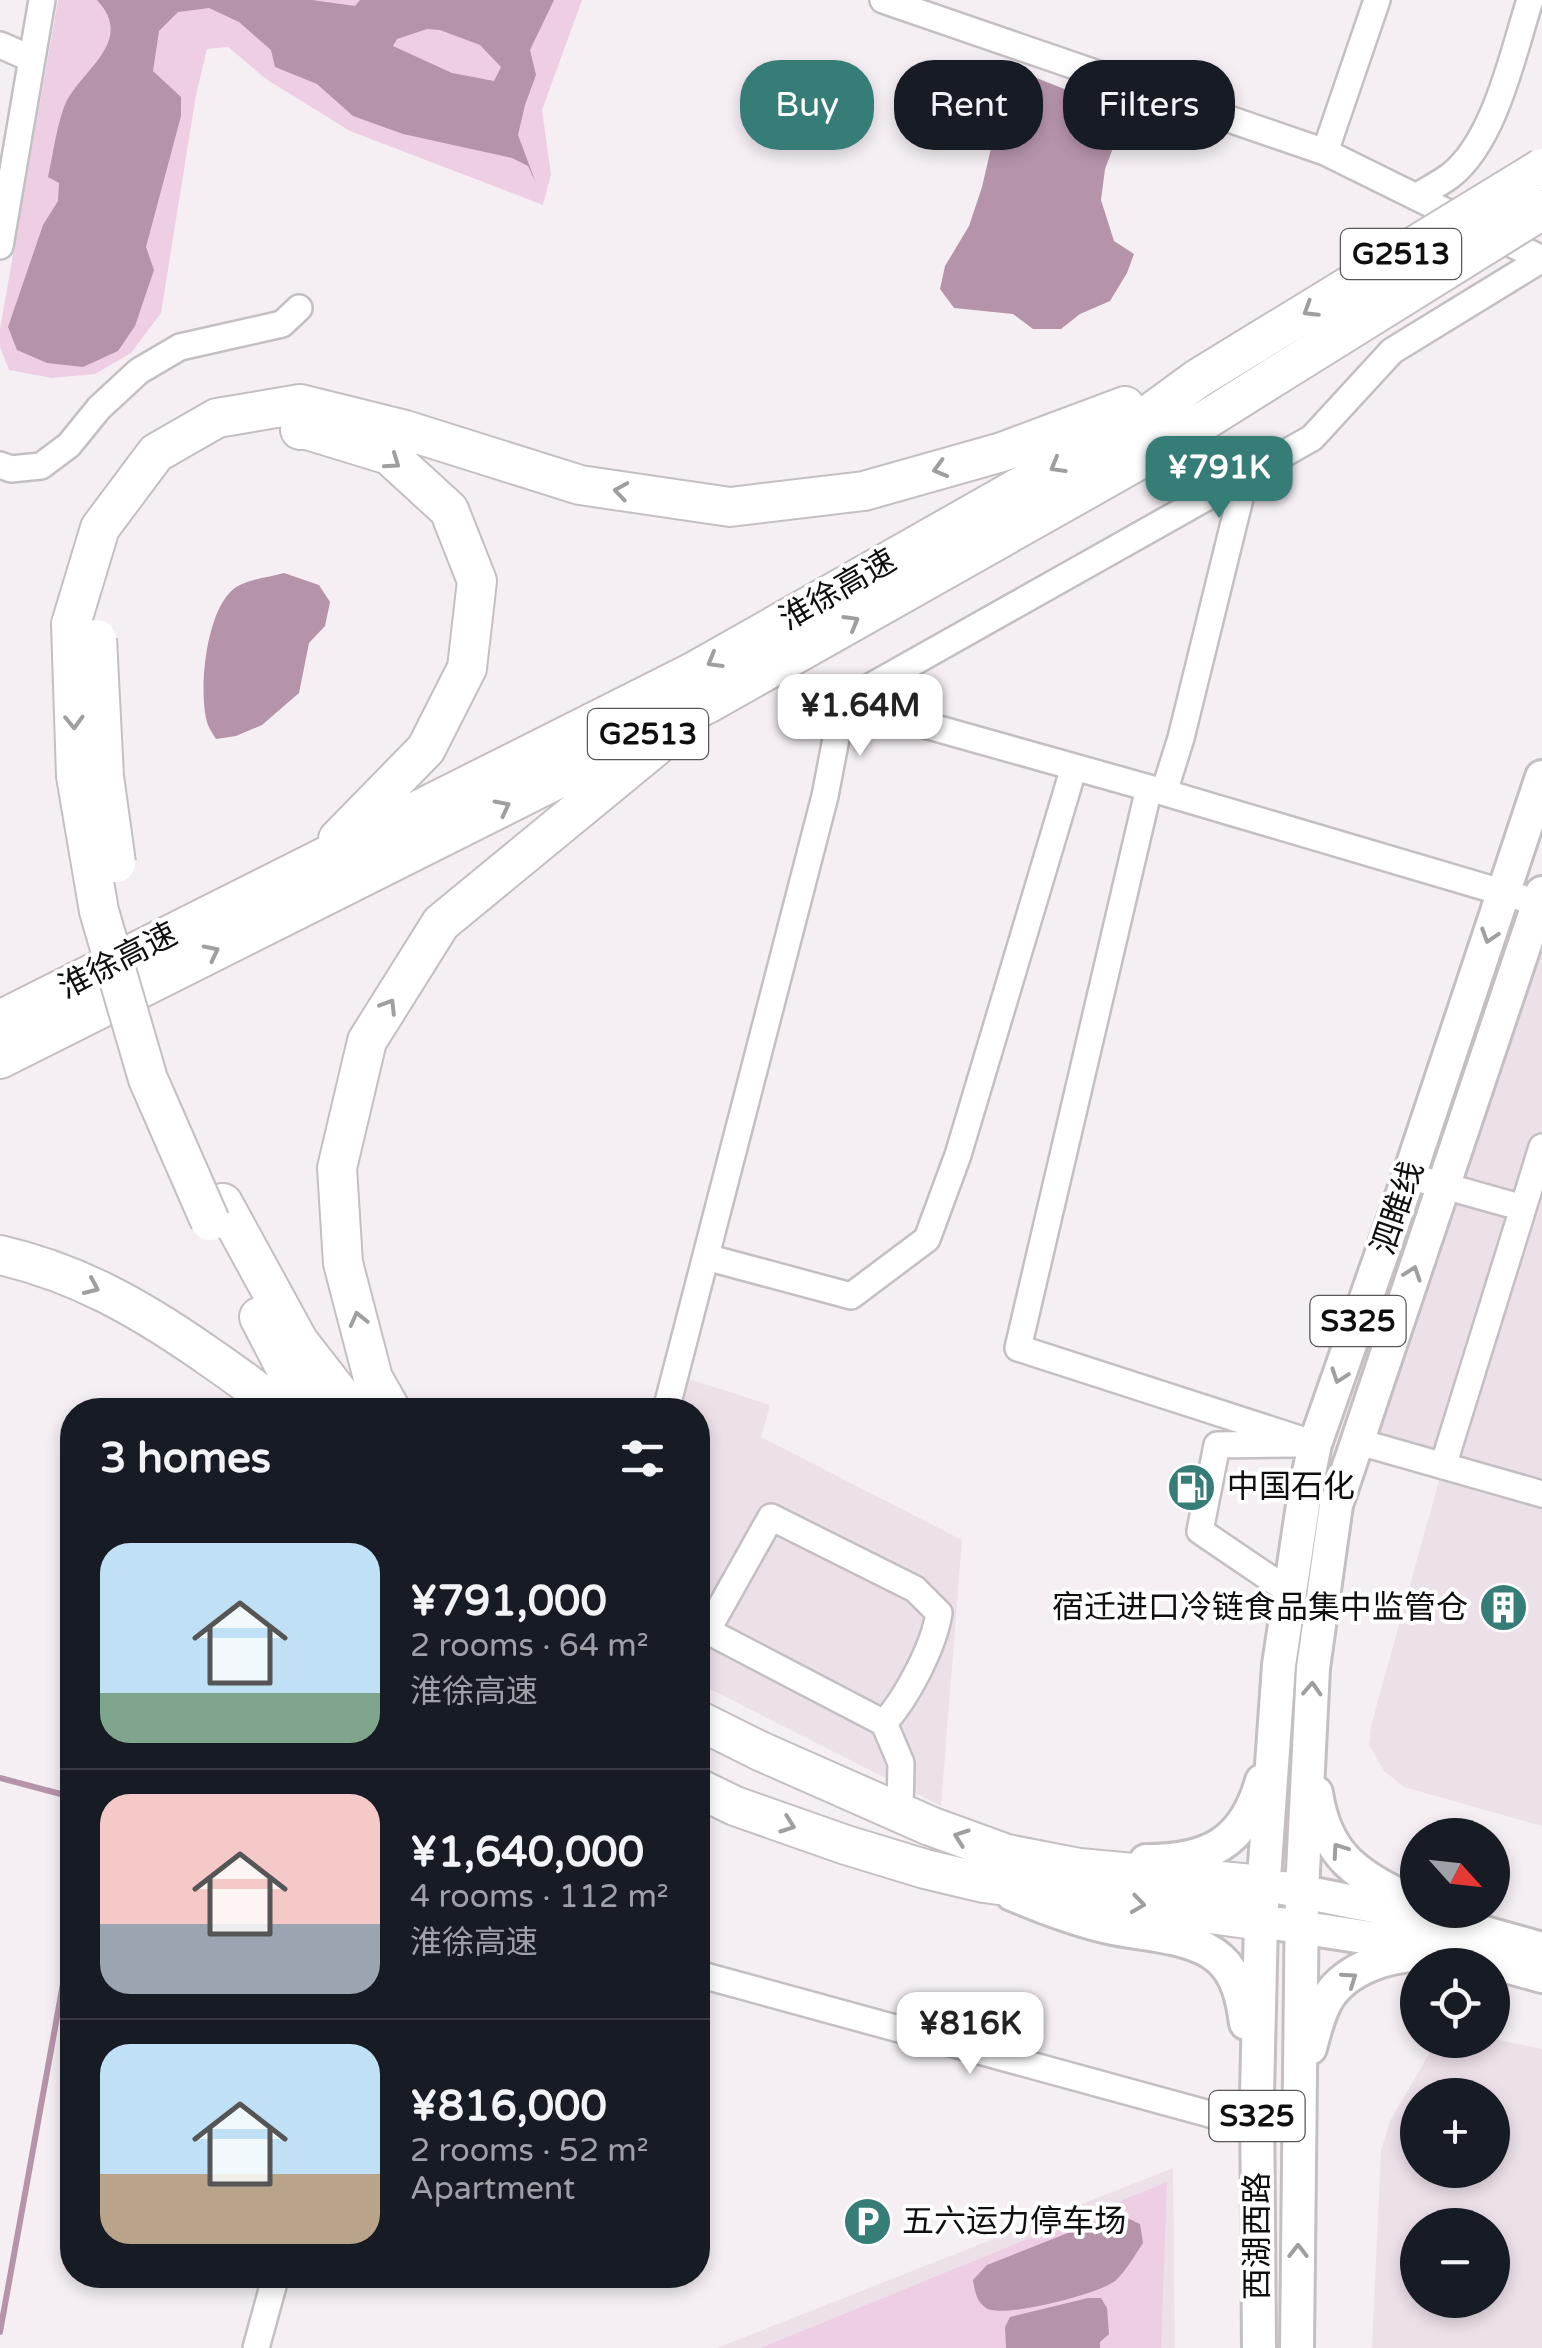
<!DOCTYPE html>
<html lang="en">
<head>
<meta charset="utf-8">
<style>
	body { margin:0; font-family:"Varela Round","Noto Sans SC",sans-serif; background:#20242c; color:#f1f3f6; height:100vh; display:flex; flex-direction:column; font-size:38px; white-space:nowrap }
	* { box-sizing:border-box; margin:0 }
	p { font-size:32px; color:#9ea1a6 }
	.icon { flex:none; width:55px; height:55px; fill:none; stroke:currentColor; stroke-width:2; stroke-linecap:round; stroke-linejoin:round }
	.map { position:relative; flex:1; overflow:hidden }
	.sheet { position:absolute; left:60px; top:1398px; width:650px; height:890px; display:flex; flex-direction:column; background:#171b24; border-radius:40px; box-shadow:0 5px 15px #0003 }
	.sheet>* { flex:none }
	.banner { position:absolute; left:740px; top:60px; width:650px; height:90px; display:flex; gap:20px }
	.needle { width:65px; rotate:117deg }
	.tools { position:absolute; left:1400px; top:1818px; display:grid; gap:20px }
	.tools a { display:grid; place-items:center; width:110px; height:110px; border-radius:50%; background:#171b24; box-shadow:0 5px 15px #0003; font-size:50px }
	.price { position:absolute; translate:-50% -85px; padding:0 22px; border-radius:20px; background:#fff; color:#222; font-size:32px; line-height:65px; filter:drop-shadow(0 2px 5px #0008) }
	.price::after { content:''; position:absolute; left:50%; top:60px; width:30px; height:22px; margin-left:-15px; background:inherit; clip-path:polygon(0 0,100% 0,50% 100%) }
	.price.selected { background:#367d78; color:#fff }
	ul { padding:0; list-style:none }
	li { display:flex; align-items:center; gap:30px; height:250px; padding:0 40px }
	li+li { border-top:2px solid #363941 }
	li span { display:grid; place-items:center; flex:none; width:280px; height:200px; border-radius:30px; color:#555 }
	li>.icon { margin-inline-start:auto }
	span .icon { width:120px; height:120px; fill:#fffc; stroke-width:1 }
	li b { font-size:42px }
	h2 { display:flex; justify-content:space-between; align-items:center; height:120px; padding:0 40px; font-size:42px }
	.tag { padding:0 35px; border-radius:40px; background:#171b24; box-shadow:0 5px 15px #0003; font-size:35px; line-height:90px }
	.tag.selected { background:#367d78; color:#fff }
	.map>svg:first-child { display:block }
</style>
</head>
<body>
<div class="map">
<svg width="1542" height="2348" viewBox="0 0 1542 2348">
	<rect width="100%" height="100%" fill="#f5eff3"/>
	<path fill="#ece0e9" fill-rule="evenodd" d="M1542,952V1826L1404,1787L1384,1771L1369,1745L1371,1726L1440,1477L1392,1462L1368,1427L1529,960Z
		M689,1379L770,1405L761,1437L962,1540L941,1806L698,1683V1410H679Z
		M1493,2039L1542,2049V2348H1372L1381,2150L1390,2121L1437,2040ZM1492,2095V2170H1418V2095ZM1492,2225V2300H1418V2225Z
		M1173,2168L1175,2348H717Z"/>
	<path fill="#eecee3" d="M58,0H582L542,110L551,175L543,205L350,131L266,79L228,47L207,49L196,95L161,313L131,353L95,374L52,378L9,370L0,347V329Z
		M1167,2182L1161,2348H761Z"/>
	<path fill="#b594aa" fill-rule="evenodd" d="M97,0H312L355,6L360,0H554L530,50L536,75L525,105L518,135L536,183L528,166L512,158L403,134L353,116L317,84L275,67L271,50L239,22L209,8L178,12L159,31L153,71L181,97V116L146,247L154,270L135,326L118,351L83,367L47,363L17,350L8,327L43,225L58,201L59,183L48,177C53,155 56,129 64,107C78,71 137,43 97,0ZM427,29L440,30L480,45L501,67L494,81L452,73L393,46L397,39Z
		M1004,76L1034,77L1110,107L1118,135L1105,169L1101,200L1114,241L1134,254L1127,273L1110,301L1080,314L1061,329H1033L1013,314L954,308L940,289L945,266L969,226L982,187L998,118Z
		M284,573L319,585L330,602L325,626L309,643L299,693L262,725L236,736L216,739C213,734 210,730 208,725C197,694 206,603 238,586C251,579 270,577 284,573Z
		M1125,2217L1140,2224L1143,2243C1135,2255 1126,2271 1115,2281C1099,2294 1002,2319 986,2308C976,2301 975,2291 973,2280L987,2265L1098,2221Z
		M1088,2298H1101L1107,2308L1109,2334L1100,2342V2348H1006L1005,2327L1010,2317Z"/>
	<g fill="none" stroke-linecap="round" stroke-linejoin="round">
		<path stroke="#b594aa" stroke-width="6" d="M0,1778L72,1797
			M0,2332L72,1934"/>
		<defs>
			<path id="minor" d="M883,0L1325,152L1542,259
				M0,45L32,59
				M1325,152L1377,0
				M1416,197C1427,190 1439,184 1450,176C1495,141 1513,53 1530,0
				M0,246L42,0
				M0,465L11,469L41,466L69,445L99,408L139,371L180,347L282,324L299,308
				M843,702L1312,438L1392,351L1542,259
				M1149,788L1018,1348L1315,1444
				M1164,792L1181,738L1246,474
				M1409,1176L1523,1208
				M706,1257L851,1296L927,1239L958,1155L1074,767
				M666,1410L825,796L843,702L1149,788L1542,904
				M1356,1441L1542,1494
				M1443,1466L1542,1147
				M1290,1592L1200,1531L1217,1445L1295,1444
				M698,1626L884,1723L901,1763L900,1812
				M707,1631L771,1517L915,1589L939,1613C934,1646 907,1698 884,1723
				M698,1974L1257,2127
				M256,2348L276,2275"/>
			<path id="major" d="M1316,1793C1326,1859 1359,1875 1413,1903
				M1146,1861C1208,1861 1244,1844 1262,1781
				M1283,1888L1424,1916L1542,1949
				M1012,1894C1043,1907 1074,1919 1108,1927C1142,1935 1194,1935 1220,1959C1238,1975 1243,2001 1246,2023
				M1280,1924L1415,1945L1474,1957L1542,1976
				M1310,2048C1315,2030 1319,2011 1329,1996C1348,1968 1390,1954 1422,1955
				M1259,2348L1257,2095L1261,1921L1279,1665L1305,1492L1315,1444L1409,1176L1542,777
				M1297,2348L1302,1891L1313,1668L1336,1505L1542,893"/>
			<path id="highway" d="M300,430L304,429L389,455L449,510L477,581L467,668L426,749L338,839
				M71,624L100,528L156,453L217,418L300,404L405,430L580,485L730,507L864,491L1002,452L1125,406
				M0,1020L693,672L1152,412L1197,379L1259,341
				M0,1059L709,703L1169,443L1277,375
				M223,1203L299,1342L352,1410
				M0,1255C78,1273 139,1308 204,1353C230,1371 255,1388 279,1410
				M259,1317L291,1379L315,1410
				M391,1410L373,1378L343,1263L337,1168L367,1041L441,923L655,747
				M698,1720L760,1751L930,1826L1007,1854L1079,1868L1264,1885
				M698,1788L735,1806L846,1845L925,1869L984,1883L1261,1921"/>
		</defs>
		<use href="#minor" stroke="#c4bfc2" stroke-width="30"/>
		<use href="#major" stroke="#c4bfc2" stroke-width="38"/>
		<use href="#highway" stroke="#c4bfc2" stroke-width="42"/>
		<use href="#minor" stroke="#fff" stroke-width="25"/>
		<use href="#major" stroke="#fff" stroke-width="32"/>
		<use href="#highway" stroke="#fff" stroke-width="38"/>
		<defs>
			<path id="highway-bridge" d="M1259,341L1542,168
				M1277,375L1542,210
				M71,624L76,776L99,911L148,1079L210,1221
				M97,639L104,777L116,863"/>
		</defs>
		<use href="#highway-bridge" stroke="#c4bfc2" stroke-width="42" stroke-linecap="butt"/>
		<use href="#highway-bridge" stroke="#fff" stroke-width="38"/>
	</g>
	<defs><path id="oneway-chevron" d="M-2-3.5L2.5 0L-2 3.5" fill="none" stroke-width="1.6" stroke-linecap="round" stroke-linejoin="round" transform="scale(2.5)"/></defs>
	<g stroke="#9f9f9f">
		<use href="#oneway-chevron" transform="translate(1310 310) rotate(148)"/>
		<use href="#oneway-chevron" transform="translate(393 462) rotate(35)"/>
		<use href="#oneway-chevron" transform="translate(1057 466) rotate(150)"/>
		<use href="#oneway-chevron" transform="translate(940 469) rotate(164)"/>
		<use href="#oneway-chevron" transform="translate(621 491) rotate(-171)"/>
		<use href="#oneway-chevron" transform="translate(852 622) rotate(-30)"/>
		<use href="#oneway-chevron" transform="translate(714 661) rotate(150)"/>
		<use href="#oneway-chevron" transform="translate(74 722) rotate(88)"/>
		<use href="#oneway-chevron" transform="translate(503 807) rotate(-27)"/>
		<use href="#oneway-chevron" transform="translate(1489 936) rotate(108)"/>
		<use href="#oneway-chevron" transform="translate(212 952) rotate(-27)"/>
		<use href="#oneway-chevron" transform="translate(389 1006) rotate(-58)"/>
		<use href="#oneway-chevron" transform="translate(1413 1273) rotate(-71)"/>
		<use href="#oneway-chevron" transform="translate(92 1287) rotate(24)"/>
		<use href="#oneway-chevron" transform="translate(358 1319) rotate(-104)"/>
		<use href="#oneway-chevron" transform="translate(1339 1376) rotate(109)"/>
		<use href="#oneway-chevron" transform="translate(1312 1689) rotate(-87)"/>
		<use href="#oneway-chevron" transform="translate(788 1825) rotate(20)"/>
		<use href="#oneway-chevron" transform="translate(961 1837) rotate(-160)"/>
		<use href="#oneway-chevron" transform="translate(1339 1850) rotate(-125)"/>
		<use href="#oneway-chevron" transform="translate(1138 1904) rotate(8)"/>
		<use href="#oneway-chevron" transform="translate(1350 1979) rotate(-35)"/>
		<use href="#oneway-chevron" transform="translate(1298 2251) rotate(-90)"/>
	</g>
	<defs>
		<symbol id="fuel-disc" viewBox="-11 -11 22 22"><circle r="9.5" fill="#367d78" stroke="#fff"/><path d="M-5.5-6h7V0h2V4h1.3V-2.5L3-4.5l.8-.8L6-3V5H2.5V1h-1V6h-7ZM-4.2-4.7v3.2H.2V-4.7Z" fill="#fff"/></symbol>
		<symbol id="building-disc" viewBox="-11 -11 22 22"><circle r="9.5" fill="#367d78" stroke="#fff"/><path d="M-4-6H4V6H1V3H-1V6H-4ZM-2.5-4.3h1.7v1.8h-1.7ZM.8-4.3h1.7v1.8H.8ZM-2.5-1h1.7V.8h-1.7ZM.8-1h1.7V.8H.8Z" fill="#fff"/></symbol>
		<symbol id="parking-disc" viewBox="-11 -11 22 22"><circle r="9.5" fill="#367d78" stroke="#fff"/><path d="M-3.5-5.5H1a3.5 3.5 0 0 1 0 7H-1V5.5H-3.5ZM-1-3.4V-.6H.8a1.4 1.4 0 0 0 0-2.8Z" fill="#fff"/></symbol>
	</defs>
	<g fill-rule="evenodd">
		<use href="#fuel-disc" x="1164" y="1460" width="55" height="55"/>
		<use href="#building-disc" x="1476" y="1580" width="55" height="55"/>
		<use href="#parking-disc" x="840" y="2194" width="55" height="55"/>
	</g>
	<g text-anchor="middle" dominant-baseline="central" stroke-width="8" stroke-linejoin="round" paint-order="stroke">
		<g fill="#fff" stroke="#585657" stroke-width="2.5">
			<rect x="1341" y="229" width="120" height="50" rx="8"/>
			<rect x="588" y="709" width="120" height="50" rx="8"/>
			<rect x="1310.5" y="1296" width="95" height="50" rx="8"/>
			<rect x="1209.5" y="2091" width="95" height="50" rx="8"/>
		</g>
		<g font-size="30" font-weight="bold" fill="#100e0f">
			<text x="1401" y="254">G2513</text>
			<text x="648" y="734">G2513</text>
			<text x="1358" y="1321">S325</text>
			<text x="1257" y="2116">S325</text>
		</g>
		<g font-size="32" fill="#100e0f" stroke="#fff">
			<text transform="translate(838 590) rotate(-30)">淮徐高速</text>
			<text transform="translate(118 961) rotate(-27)">淮徐高速</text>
			<text transform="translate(1398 1208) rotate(-71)">泗睢线</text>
			<text transform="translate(1258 2236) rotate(-90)">西湖西路</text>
		</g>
		<g font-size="32" fill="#100e0f" stroke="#fff" text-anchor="start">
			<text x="1227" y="1487">中国石化</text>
			<text x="1468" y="1608" text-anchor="end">宿迁进口冷链食品集中监管仓</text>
			<text x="902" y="2222">五六运力停车场</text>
		</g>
	</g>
</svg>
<div class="tools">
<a><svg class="needle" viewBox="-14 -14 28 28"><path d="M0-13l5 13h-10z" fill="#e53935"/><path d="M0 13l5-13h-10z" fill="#9ea1a6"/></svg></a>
<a><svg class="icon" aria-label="locate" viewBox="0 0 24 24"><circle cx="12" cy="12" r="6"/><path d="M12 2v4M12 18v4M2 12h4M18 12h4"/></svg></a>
<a>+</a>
<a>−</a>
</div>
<b class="price selected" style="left:1219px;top:521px">¥791K</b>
<b class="price" style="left:860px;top:759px">¥1.64M</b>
<b class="price" style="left:970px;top:2077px">¥816K</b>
<div class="banner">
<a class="tag selected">Buy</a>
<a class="tag">Rent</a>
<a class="tag">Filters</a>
</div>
<section class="sheet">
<h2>3 homes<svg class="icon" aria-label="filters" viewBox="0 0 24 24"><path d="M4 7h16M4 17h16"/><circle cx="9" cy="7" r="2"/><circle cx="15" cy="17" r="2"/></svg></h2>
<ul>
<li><span style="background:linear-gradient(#bfe0f5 75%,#7fa58c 0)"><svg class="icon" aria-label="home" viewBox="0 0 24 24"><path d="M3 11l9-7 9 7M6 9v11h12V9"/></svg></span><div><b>¥791,000</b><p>2 rooms · 64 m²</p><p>淮徐高速</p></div></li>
<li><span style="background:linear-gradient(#f6c9c9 65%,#9aa5b1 0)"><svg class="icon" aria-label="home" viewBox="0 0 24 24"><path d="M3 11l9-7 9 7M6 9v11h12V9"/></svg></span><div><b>¥1,640,000</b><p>4 rooms · 112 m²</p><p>淮徐高速</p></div></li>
<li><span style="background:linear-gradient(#bfe0f5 65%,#b9a48a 0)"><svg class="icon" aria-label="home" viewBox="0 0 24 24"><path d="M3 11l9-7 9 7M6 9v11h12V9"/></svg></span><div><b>¥816,000</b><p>2 rooms · 52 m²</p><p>Apartment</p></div></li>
</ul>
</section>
</div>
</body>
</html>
